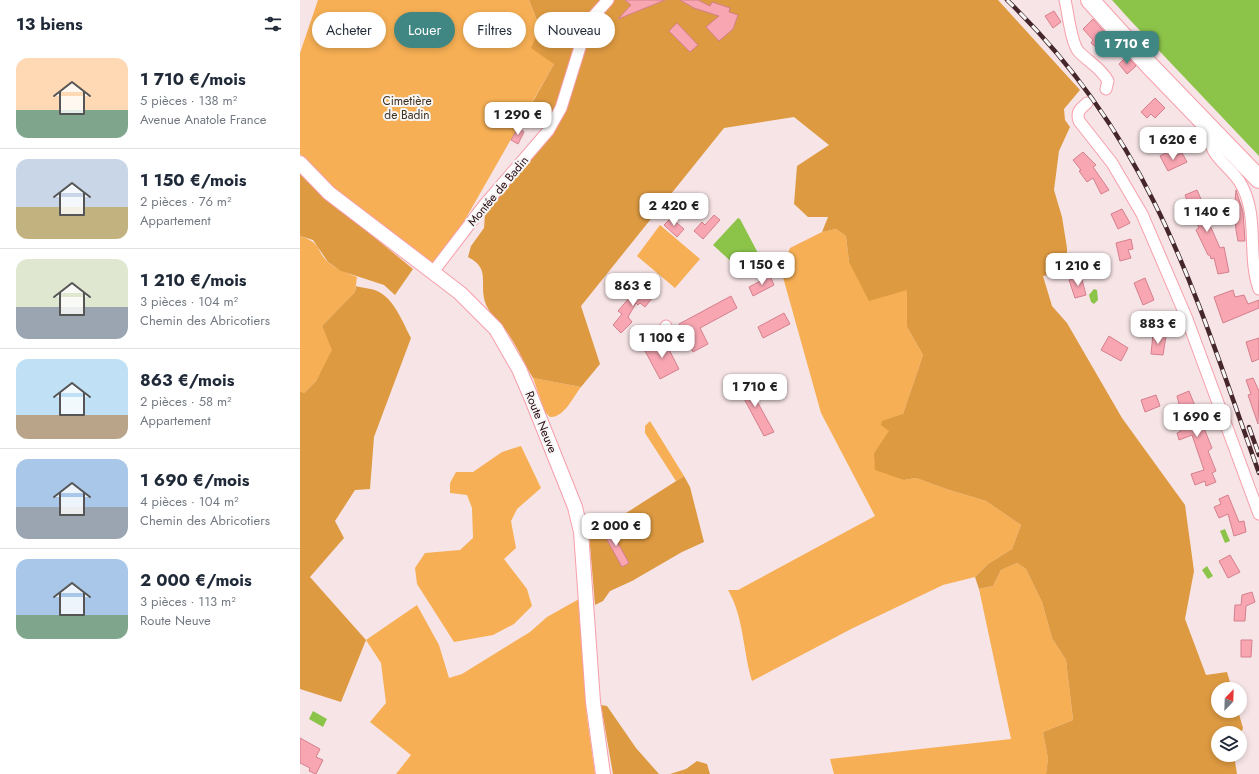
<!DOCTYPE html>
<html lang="fr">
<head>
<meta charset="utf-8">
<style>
	body { margin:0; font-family:Jost,sans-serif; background:#f2f2f3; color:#1f2937; height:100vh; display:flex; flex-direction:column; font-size:15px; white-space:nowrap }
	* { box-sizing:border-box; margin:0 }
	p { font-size:13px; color:#747a83 }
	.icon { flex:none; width:22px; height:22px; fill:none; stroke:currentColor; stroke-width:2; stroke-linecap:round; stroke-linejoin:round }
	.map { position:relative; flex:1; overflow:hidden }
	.drawer { display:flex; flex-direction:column; background:#fff; width:300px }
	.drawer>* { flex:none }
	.top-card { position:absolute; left:12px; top:12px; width:380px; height:36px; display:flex; gap:8px }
	.needle { width:26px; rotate:23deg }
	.tools { position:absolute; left:911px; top:682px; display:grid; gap:8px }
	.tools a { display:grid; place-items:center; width:36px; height:36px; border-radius:50%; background:#fff; box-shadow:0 2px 6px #0003; font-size:20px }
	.price { position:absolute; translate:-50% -34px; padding:0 9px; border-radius:8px; background:#fff; color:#222; font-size:13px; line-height:26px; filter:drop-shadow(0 1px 2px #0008) }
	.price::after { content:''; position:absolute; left:50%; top:24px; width:12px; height:9px; margin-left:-6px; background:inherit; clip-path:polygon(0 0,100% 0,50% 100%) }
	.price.selected { background:#408783; color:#fff }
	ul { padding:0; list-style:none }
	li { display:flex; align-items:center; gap:12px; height:100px; padding:0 16px }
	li+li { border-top:1px solid #e0e1e3 }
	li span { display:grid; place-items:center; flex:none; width:112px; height:80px; border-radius:12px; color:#555 }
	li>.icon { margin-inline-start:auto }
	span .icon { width:48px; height:48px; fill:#fffc; stroke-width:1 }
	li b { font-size:17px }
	h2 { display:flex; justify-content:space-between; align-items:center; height:48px; padding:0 16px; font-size:17px }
	.tag { padding:0 14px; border-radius:18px; background:#fff; box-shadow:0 2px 6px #0003; font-size:14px; line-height:36px }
	.tag.selected { background:#408783; color:#fff }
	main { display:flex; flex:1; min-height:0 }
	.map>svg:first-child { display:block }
</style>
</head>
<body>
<main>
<section class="drawer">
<h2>13 biens<svg class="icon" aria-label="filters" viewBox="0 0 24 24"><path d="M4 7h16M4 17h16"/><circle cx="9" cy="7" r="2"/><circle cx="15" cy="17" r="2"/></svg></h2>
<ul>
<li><span style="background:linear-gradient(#ffd9b3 65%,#7fa58c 0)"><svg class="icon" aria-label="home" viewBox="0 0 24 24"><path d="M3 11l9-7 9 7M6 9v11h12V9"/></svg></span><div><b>1 710 €/mois</b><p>5 pièces · 138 m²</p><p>Avenue Anatole France</p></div></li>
<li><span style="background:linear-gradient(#c9d6e8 60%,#c2b280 0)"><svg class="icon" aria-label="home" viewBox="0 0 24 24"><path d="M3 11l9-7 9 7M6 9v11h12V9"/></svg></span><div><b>1 150 €/mois</b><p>2 pièces · 76 m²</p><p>Appartement</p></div></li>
<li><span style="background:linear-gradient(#dfe7d0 60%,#9aa5b1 0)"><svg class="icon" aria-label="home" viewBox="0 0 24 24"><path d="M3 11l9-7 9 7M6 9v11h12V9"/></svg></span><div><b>1 210 €/mois</b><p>3 pièces · 104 m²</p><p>Chemin des Abricotiers</p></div></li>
<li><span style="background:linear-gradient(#bfe0f5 70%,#b9a48a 0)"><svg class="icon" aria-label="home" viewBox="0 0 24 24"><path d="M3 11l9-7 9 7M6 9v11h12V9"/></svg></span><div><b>863 €/mois</b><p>2 pièces · 58 m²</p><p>Appartement</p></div></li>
<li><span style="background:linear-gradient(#a9c7e8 60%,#9aa5b1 0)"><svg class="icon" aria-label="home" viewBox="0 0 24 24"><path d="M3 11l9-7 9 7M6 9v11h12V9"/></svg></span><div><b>1 690 €/mois</b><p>4 pièces · 104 m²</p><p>Chemin des Abricotiers</p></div></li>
<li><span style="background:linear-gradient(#a9c7e8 70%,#7fa58c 0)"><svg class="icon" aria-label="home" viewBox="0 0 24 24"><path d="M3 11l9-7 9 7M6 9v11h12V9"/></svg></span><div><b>2 000 €/mois</b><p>3 pièces · 113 m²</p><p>Route Neuve</p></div></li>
</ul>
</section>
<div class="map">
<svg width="959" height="774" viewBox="0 0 959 774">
	<rect width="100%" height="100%" fill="#f7e4e6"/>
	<path fill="#f6af54" d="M18,0H229L254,64L162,225L132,263L34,189L0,154V53Z
		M360,225L400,259L375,288L337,256Z
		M536,229L546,236L549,262L607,290V327L623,355L603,414L574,453L604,480L616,478L646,489L686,501L721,525L712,549L688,564L675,577L643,585L553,628L452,681C443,652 444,617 428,590H438L575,516L521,413L481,270L490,248L522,232Z
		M0,236C24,244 15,251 29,263C37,269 47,273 57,277L55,292L22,326L33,350L16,381L4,393L0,391Z
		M233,378L281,387C273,397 264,418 250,417L245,412Z
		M350,421L384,476L376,481L345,433V426Z
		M221,446L241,488L217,509L211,521L216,548L204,559L227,589L232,606L214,624L193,635L154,642L117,584L115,568L125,553L160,550L173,538L172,508L167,495L150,493V483L156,472H173L202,452Z
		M717,563L726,569L742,602L752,638L766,660L773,720L743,732L748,759L746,774H534L530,759L711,739L679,589L693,586L701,570Z
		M279,599L287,717L295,774H96L111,755L70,722L86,703L81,663L66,640L117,605L139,645L149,678L162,674L230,632L247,617Z"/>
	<path fill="#dd9a41" d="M229,0H698L780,90L764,109L765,120L770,127L759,151L754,190L762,217L767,248V271L743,276L752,306L767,323L822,418L885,505L894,571L885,619L906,675L927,672L932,689H918V711H938L943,728L940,736V733H918V755H934L937,774H746L748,759L743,732L773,720L766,660L752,638L742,602L726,569L717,563L701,570L693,586L679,589L675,577L688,564L712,549L721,525L686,501L646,489L616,478L604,480L575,470L574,453L589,431L581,425L582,421L603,414L623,355L607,327V290L569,301L549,262L546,236L536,229L522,232L528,217H508L494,204L497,166L529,145L494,117L424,128L281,306L300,364L281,387L233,378C224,363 217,346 207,332C201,323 188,313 185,302C179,282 191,269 168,257L171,246L184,228L185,214L226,164L256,125L246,119L231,105L254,64L231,48L240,28Z
		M0,172L30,201L113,269L95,295L84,285L41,271L28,262L13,240L0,236Z
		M56,286C62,288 71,288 77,291C94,298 103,323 111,338L74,437L70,489L55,490L35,521L44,538L10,577L66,640L41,702L0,689V391L4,393L16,381L32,350L22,326L55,292Z
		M384,476L390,487L404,542L382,552L332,581L310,591L303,601L295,605L289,533L301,529Z
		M301,705L307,706L336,748L359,774H313Z
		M397,761L407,764L410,774H370L386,769Z"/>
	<path fill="#8cc44a" d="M812,0H959V156L830,20Z
		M438,218L440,219L459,255L440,268L436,266L413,245Z
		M794,289L797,290L798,300L794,304L791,302L789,295Z
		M925,529L930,541L925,543L920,531Z
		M907,566L913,576L908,579L902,570Z
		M13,711L27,719L23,727L9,719Z"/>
	<path fill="#f8a6b2" stroke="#d57f8c" d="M325,0H365L318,19L331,5Z
		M380,0H398L410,6L412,2L430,8L429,12L438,15L433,29L419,41L406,27L419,16L394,8Z
		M754,11L761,22L753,28L745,16Z
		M793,19L815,44L805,55L791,43L793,40L783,29Z
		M377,23L398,45L390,52L369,31Z
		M827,56L836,66L827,74L819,64Z
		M855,98L865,108L855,118L851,114L847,118L841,112Z
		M218,128L224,132L218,144L211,140Z
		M869,151L872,157L882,153L887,162L868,171L860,156Z
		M783,152L796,165L793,167L809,190L801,194L793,178L787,182L779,171L781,170L773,160Z
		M897,190L910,220L908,221L920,248L924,247L929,272L918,274L914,258L911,259L910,255H908L896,230L899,228L885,195Z
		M936,190L943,212L945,241H938L936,230L933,202L935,201Z
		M822,209L830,223L818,229L811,214Z
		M414,215L420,220L403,239L394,231L402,222L405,225Z
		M371,218L384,229L377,237L364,225Z
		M831,239L833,249L828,250L831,258L820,261L816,243Z
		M470,276L474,285L453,296L449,287Z
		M781,276L786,295L775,298L769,280Z
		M845,278L854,300L843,305L834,283Z
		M342,283L350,290L349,293L353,297L345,307L340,303L338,305L336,303L328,317L332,322L321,333L313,325L322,314L318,311Z
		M933,290L935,297L944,295L948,304L959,300V308L923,323L914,297Z
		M431,296L437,308L400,328L408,344L393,352L379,324Z
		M484,313L490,324L463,338L458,327Z
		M853,334L866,336L863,355L851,354Z
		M809,336L828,348L821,361L801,350Z
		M363,338L379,369L360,379L344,349Z
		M959,338V359L952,362L946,342Z
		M444,378L474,432L464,436L441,393L443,392L437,381Z
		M953,378L959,391L958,424L948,395L951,394L946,380Z
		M889,391L912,448L908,451L916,471L912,473L916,482L906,486L905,481L895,485L891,474L904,470L892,435L879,440L877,433L881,431L880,429L885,427L877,396Z
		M856,395L860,406L845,412L841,400Z
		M928,495L939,522L944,521L946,532L934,536L928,514L919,518L914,507L921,504L919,499Z
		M309,527L329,563L322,567L302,531Z
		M930,555L940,572L928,578L919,561Z
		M952,592L955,602L946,606L945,621H934L935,605H941L942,595Z
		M941,640H952L951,657H941Z
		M0,738L20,749L16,757L23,760L16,774L9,771L10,768L0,763Z"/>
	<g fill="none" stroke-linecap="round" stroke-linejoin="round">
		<defs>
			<path id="minor" d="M765,0C768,12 771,44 779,52C789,62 801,68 808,81L806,89
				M787,103C780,109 776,112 779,121L812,163L842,214L887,319L959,514
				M911,130C905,157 932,165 942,186C959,218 947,256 959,289
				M133,272L185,204L248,131L261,108L285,31L291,19L308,0
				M366,326L367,330"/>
			<path id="tertiary" d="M0,163L29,193L160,293L196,329L219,369L231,397L275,507L281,532L293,702L303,774"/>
			<path id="primary" d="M790,0L850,66L959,179"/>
		</defs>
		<use href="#minor" stroke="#f79eab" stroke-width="13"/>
		<use href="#tertiary" stroke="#f79eab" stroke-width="16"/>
		<use href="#primary" stroke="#f79eab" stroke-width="20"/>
		<use href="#minor" stroke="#fff" stroke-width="11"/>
		<use href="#tertiary" stroke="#fff" stroke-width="14"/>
		<use href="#primary" stroke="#fff" stroke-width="18"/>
		<defs>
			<path id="rail" d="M707,0C768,59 817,127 854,202C897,288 926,382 959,473
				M949,427L959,455"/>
		</defs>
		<use href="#rail" stroke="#44262b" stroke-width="4.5"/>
		<use href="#rail" stroke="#f6f6f6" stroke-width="3" stroke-dasharray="9" stroke-linecap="butt"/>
	</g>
	<g text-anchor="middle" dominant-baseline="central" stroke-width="4" stroke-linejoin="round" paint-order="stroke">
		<g font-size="12" fill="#40301d" stroke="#f6f6f6">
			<text x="107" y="101">Cimetière<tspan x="107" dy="14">de Badin</tspan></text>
		</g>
		<g font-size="12" fill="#2d0d13" stroke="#f6f6f6">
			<text transform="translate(198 191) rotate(-50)">Montée de Badin</text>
			<text transform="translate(241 422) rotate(68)">Route Neuve</text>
		</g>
	</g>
</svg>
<div class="tools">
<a><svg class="needle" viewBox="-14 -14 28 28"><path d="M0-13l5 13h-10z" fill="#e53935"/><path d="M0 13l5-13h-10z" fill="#747a83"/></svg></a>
<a><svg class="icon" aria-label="layers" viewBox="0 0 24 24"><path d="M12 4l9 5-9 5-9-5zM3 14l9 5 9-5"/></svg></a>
</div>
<b class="price selected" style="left:827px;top:65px">1 710 €</b>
<b class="price" style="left:218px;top:136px">1 290 €</b>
<b class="price" style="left:873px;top:161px">1 620 €</b>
<b class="price" style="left:374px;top:227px">2 420 €</b>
<b class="price" style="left:907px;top:233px">1 140 €</b>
<b class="price" style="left:462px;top:286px">1 150 €</b>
<b class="price" style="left:778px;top:287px">1 210 €</b>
<b class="price" style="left:333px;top:307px">863 €</b>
<b class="price" style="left:858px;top:345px">883 €</b>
<b class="price" style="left:362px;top:359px">1 100 €</b>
<b class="price" style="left:455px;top:408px">1 710 €</b>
<b class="price" style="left:897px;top:438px">1 690 €</b>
<b class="price" style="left:316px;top:547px">2 000 €</b>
<div class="top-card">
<a class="tag">Acheter</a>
<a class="tag selected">Louer</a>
<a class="tag">Filtres</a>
<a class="tag">Nouveau</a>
</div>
</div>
</main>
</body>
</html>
